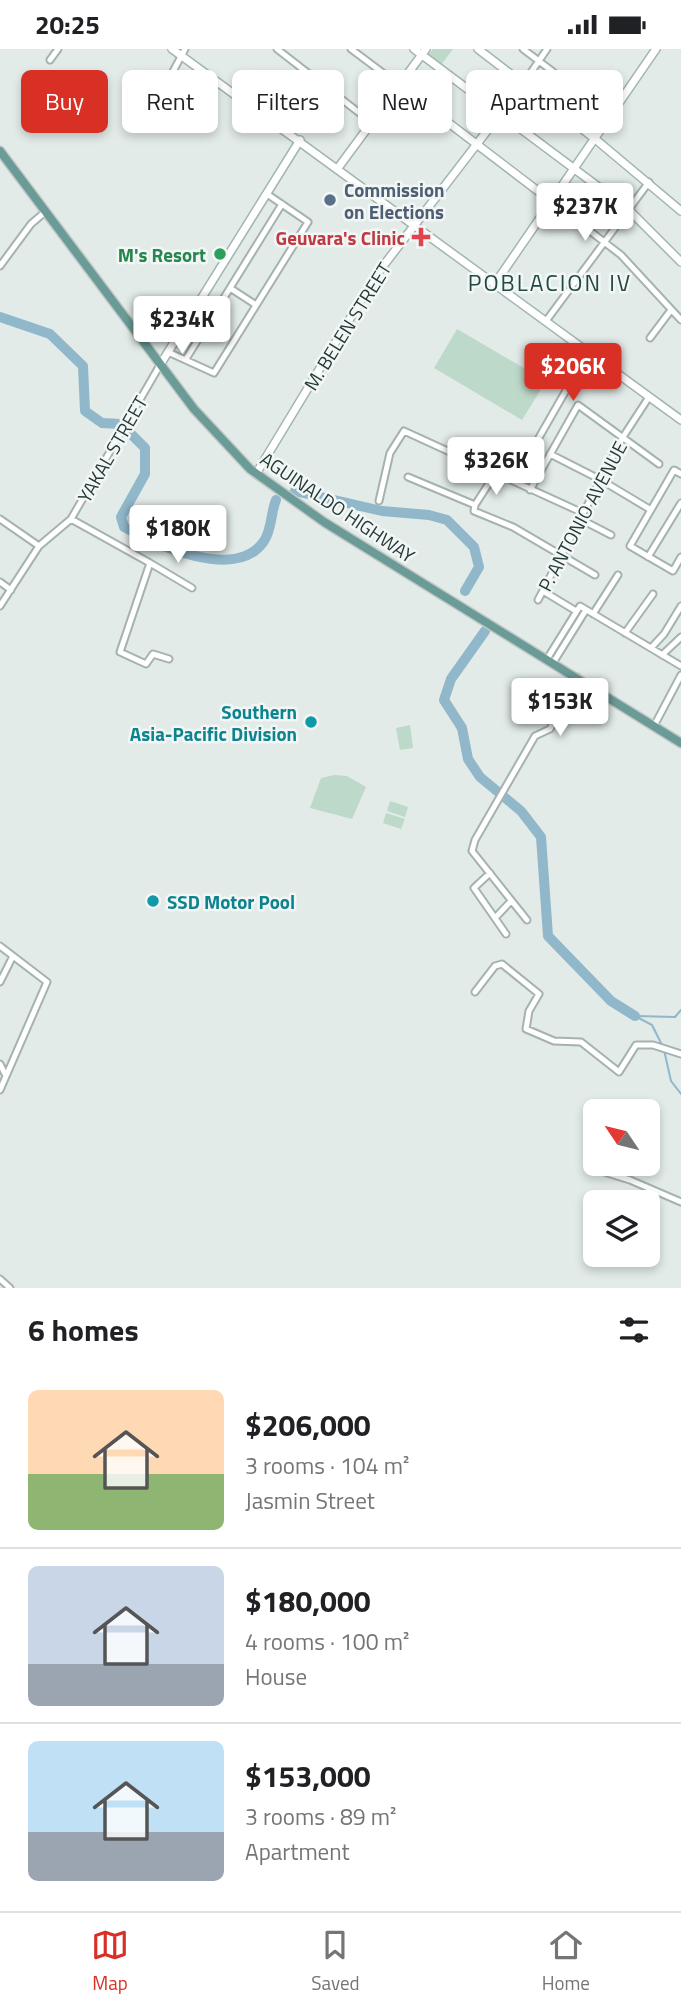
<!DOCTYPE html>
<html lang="en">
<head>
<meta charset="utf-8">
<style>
	body { margin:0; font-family:"Titillium Web",sans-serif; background:#f2f2f2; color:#202124; height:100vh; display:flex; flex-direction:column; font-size:26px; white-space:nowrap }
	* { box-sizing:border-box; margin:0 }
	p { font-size:23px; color:#757577 }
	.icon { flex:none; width:38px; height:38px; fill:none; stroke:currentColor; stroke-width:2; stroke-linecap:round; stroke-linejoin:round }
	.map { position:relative; height:1239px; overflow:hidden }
	.panel { display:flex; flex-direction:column; background:#fff; flex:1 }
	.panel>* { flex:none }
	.top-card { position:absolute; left:21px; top:21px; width:640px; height:63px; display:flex; gap:14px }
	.needle { width:46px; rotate:305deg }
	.buttons { position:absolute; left:583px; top:1050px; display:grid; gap:14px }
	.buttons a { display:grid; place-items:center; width:77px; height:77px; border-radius:10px; background:#fff; box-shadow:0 4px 10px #0003; font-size:35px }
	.price { position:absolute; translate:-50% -60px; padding:0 16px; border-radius:7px; background:#fff; color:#222; font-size:23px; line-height:46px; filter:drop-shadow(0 2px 4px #0008) }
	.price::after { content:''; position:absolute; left:50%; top:42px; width:21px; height:16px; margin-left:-10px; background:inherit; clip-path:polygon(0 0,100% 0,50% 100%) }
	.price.selected { background:#d93025; color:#fff }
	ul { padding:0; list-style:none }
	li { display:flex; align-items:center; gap:21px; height:175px; padding:0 28px }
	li+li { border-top:2px solid #e0e0e0 }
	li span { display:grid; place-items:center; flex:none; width:196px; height:140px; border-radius:10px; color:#555 }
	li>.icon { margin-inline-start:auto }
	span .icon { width:84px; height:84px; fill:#fffc; stroke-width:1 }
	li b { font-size:30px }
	h2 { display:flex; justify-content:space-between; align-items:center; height:84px; padding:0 28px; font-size:30px }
	.chip { padding:0 24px; border-radius:10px; background:#fff; box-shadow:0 4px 10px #0003; font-size:24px; line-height:63px }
	.chip.selected { background:#d93025; color:#fff }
	.status { display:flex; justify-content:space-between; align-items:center; height:49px; padding:0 35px; background:#fff; direction:ltr }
	.status svg { height:19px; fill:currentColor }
	.dock { display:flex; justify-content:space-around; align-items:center; height:98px; border-top:2px solid #e0e0e0; background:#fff; font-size:19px; color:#757577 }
	.dock a { display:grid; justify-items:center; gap:4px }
	.dock .selected { color:#d93025 }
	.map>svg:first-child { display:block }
</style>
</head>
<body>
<div class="status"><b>20:25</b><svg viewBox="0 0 49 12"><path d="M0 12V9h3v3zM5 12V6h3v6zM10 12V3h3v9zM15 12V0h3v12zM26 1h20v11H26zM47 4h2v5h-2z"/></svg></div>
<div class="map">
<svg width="681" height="1239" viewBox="0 0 681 1239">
	<rect width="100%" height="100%" fill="#e2ebe8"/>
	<path fill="#bdd9c9" d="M433,0H453L441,16L428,6Z
		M457,280L546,332L522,371L434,319Z
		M410,676L413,699L400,701L396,679Z
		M334,726L347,727L366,738L352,770L310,759L321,729Z
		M390,752L408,758L405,768L387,762Z
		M386,764L405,770L401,780L383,774Z"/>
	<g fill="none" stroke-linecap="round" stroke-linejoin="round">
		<path stroke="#90b7ca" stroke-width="2" d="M635,967L652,976L662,996
			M636,967L675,968L681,961
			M664,1001L671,1032L681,1045"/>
		<path stroke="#90b7ca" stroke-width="10" d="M0,268L50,285L83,317L85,362L102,374L121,375L145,399V425L121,468L124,478C155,496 237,533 264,492C272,481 271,462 276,451
			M295,442L382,462L429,466L447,471L474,498L479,518L465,542
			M485,582L451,630L444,651L462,679L468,710L480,728L521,762L541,788L548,887L611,952L635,967"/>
		<defs>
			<path id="street" d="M277,0L371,73
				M351,0L399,36
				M523,0L610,66
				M50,11L58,0
				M523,35L547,0
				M161,68L153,60L185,0
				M551,152L621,206L681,271
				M0,217L31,175L45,163
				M230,239L256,256
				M546,272L649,133
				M650,289L671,261
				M168,303L214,324L308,173L267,145
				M186,310L282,155
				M537,392L588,303
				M550,405L601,431L651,461
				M681,425L674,421L630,497L673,522L681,508
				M408,428L475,456L474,462L513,478L595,526
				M530,441L578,356L659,415
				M379,452L390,404L404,382L583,464
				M475,456L495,425
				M0,470L39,497
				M71,470L150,514L120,603L146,615L153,605L169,610
				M580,470L611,486
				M648,508L681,454
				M150,514L192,539
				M0,533L11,541
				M543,542L576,562
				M538,551L623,388L649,348
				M0,557L39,497L71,470L160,316
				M593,565L618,526
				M625,584L653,545
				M651,599L664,585L681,557
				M662,606L681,588
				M547,610L580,557L681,617
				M553,614L586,561
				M654,677L681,626
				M490,824L474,839L506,885
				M495,869L511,852
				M527,871L472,802L475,791L535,687L550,680L577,628
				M0,897L47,933L0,1041
				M0,933L13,907
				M475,943L495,917L502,915L539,945L529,962L526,980L554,992L581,993L619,1023L636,996H653L681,1005
				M0,1015L6,1027
				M601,1122L630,1131L681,1153
				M0,1230L10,1239"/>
			<path id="secondary" d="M172,0L681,371
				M414,0L628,160L681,213
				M478,0L594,89L681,162
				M399,36L551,152
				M338,119L426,0
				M494,236L656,0
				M160,316L300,91
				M256,425L377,225L523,35"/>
			<path id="primary" d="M0,102L194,360L250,420L324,473L681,694"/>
		</defs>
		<use href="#street" stroke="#a5b2af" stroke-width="9"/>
		<use href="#secondary" stroke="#a2b5b1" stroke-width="10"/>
		<use href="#primary" stroke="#c2c8c7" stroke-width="11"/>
		<use href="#street" stroke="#fff" stroke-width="5"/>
		<use href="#secondary" stroke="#fff" stroke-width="7"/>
		<use href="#primary" stroke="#6b9b97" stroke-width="8"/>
	</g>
	<circle fill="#5c6f8a" stroke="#f2f7f6" stroke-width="2.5" cx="330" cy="151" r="7"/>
	<path fill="#e0444e" stroke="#f2f7f6" stroke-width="2.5" d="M417.5 177.5h7v7h7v7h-7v7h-7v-7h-7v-7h7z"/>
	<circle fill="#2e9e5b" stroke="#f2f7f6" stroke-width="2.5" cx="220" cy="205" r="7"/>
	<g fill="#0f9aa8" stroke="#f2f7f6" stroke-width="2.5">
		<circle cx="311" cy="673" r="7"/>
		<circle cx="153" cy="852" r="7"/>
	</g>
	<g text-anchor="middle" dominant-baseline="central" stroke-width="5" stroke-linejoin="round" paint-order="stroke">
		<g font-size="19" font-weight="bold" fill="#4e5e75" stroke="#f2f7f6" text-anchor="start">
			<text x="344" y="140">Commission<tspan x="344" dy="22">on Elections</tspan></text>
		</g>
		<g font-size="19" font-weight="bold" fill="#be3a42" stroke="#f2f7f6" text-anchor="end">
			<text x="405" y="188">Geuvara's Clinic</text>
		</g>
		<g font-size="19" font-weight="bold" fill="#27864d" stroke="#f2f7f6" text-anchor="end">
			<text x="206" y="205">M's Resort</text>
		</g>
		<g font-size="19" fill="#243a37" stroke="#f2f7f6">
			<text transform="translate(347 277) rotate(-58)">M. BELEN STREET</text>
			<text transform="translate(112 400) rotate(-60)">YAKAL STREET</text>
			<text transform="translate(338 458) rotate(34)">AGUINALDO HIGHWAY</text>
			<text transform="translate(582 467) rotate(-62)">P. ANTONIO AVENUE</text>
		</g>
		<g font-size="19" font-weight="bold" fill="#0d838f" stroke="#f2f7f6" text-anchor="end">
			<text x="297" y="662">Southern<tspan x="297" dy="22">Asia-Pacific Division</tspan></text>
			<text x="167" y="852" text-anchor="start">SSD Motor Pool</text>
		</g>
		<g font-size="23" letter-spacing="2" fill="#224946" stroke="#f2f7f6">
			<text x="550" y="233">POBLACION IV</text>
		</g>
	</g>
</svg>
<div class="buttons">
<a><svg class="needle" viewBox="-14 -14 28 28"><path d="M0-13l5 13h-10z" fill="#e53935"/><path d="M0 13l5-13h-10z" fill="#757577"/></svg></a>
<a><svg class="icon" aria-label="layers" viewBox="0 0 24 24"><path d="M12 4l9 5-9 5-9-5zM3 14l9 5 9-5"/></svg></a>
</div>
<b class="price" style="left:585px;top:194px">$237K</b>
<b class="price" style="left:182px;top:307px">$234K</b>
<b class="price selected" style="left:573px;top:354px">$206K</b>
<b class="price" style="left:496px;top:448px">$326K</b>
<b class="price" style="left:178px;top:516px">$180K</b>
<b class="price" style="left:560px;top:689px">$153K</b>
<div class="top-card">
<a class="chip selected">Buy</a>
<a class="chip">Rent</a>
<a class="chip">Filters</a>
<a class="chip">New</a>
<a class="chip">Apartment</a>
</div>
</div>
<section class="panel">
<h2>6 homes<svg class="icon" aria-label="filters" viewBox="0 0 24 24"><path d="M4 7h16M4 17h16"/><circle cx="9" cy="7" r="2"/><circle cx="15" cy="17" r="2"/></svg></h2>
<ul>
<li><span style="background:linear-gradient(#ffd9b3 60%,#8fb573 0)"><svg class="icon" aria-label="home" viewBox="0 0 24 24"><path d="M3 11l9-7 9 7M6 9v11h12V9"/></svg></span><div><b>$206,000</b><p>3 rooms · 104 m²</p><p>Jasmin Street</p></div></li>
<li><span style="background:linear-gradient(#c9d6e8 70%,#9aa5b1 0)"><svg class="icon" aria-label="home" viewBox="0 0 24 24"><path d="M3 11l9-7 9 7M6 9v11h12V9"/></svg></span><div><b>$180,000</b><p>4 rooms · 100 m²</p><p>House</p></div></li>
<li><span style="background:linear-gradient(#bfe0f5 65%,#9aa5b1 0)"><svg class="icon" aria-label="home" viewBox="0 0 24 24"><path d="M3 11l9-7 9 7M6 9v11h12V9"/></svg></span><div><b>$153,000</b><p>3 rooms · 89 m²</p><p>Apartment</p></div></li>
</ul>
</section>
<nav class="dock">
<a class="selected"><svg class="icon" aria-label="map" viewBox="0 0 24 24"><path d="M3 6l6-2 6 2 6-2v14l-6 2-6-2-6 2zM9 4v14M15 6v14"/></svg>Map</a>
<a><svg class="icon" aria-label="saved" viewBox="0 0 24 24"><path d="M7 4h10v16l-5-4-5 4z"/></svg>Saved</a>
<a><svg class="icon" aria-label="home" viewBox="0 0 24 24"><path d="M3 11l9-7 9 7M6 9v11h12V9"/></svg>Home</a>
</nav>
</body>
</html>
